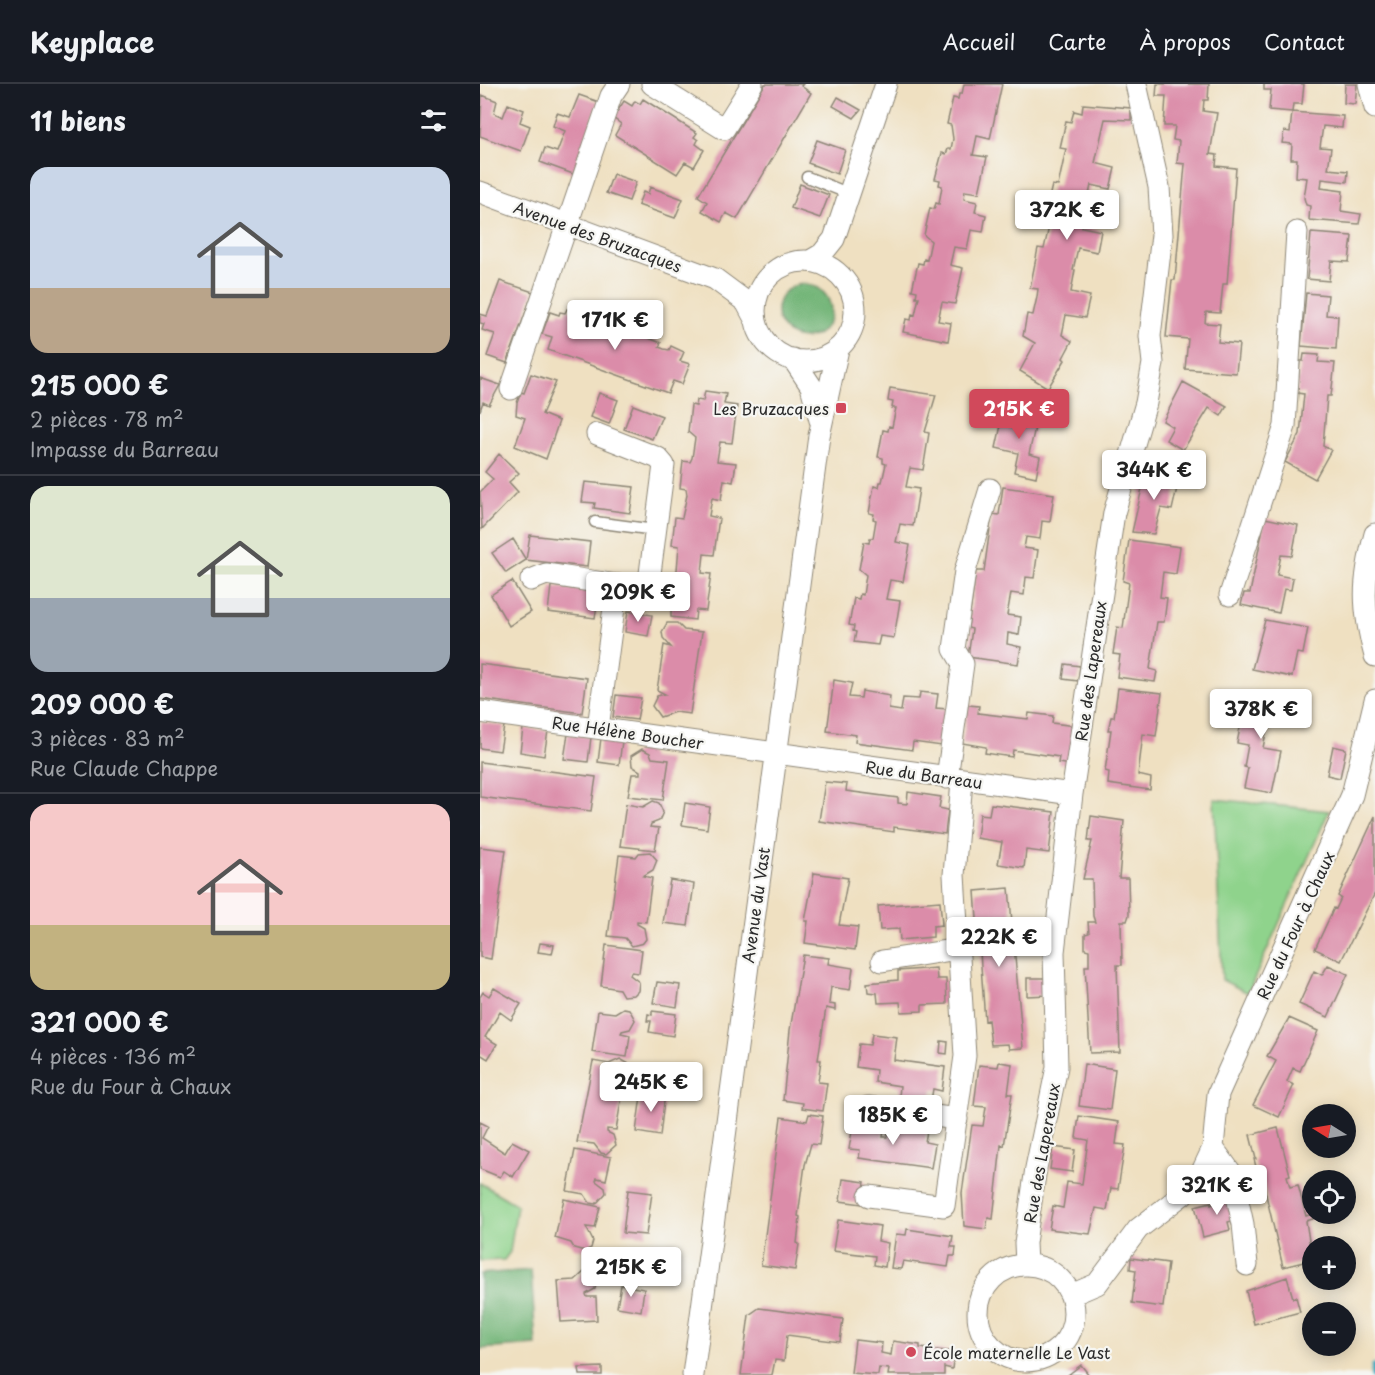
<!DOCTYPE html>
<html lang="fr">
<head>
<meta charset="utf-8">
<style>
	body { margin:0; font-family:"Playpen Sans",sans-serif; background:#242831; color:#f1f3f6; height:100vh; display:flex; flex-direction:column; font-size:22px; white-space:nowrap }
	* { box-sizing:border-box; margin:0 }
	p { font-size:20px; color:#9ea1a6 }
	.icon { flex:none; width:33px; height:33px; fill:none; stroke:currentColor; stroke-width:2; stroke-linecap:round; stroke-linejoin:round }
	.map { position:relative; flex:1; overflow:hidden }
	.details { display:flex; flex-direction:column; background:#171b24; width:480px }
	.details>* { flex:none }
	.needle { width:39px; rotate:281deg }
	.fabs { position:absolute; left:822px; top:1020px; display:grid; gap:12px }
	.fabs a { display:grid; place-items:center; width:54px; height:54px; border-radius:50%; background:#171b24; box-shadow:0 3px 15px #0003; font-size:30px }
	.price { position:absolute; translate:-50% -51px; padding:0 14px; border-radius:6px; background:#fff; color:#222; font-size:20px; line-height:39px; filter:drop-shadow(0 2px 3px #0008) }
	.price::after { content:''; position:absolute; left:50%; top:36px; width:18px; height:14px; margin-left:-9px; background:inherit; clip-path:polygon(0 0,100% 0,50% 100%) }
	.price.selected { background:#d1495b; color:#fff }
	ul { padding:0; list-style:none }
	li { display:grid; align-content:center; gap:12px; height:318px; padding:0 30px }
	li+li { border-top:2px solid #363941 }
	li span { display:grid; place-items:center; height:186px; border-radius:18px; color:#555 }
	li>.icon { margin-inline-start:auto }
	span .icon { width:108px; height:108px; fill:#fffc; stroke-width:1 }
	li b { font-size:26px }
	h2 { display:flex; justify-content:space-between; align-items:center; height:72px; padding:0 30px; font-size:26px }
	header { display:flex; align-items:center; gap:36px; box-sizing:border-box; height:84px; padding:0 30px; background:#171b24; border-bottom:2px solid #363941 }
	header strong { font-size:28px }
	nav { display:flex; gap:33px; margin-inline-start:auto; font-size:21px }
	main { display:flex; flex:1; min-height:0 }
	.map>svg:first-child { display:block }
</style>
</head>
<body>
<header>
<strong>Keyplace</strong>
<nav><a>Accueil</a><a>Carte</a><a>À propos</a><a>Contact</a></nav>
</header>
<main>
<section class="details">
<h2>11 biens<svg class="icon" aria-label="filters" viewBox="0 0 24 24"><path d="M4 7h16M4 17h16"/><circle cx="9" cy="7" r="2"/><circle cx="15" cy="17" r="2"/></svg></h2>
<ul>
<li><span style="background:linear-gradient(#c9d6e8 65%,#b9a48a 0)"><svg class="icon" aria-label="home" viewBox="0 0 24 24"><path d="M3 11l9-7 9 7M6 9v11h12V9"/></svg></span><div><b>215 000 €</b><p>2 pièces · 78 m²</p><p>Impasse du Barreau</p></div></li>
<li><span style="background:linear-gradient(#dfe7d0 60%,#9aa5b1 0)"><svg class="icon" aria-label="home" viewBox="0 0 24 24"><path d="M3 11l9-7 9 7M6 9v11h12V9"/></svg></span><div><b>209 000 €</b><p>3 pièces · 83 m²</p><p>Rue Claude Chappe</p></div></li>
<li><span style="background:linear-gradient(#f6c9c9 65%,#c2b280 0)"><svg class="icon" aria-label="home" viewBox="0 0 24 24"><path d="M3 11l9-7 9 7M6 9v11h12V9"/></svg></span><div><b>321 000 €</b><p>4 pièces · 136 m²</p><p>Rue du Four à Chaux</p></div></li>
</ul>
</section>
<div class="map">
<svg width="895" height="1291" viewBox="0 0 895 1291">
	<rect width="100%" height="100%" fill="#f6f6f2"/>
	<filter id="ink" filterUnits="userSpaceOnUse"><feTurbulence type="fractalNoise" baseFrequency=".0167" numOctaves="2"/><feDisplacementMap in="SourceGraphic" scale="12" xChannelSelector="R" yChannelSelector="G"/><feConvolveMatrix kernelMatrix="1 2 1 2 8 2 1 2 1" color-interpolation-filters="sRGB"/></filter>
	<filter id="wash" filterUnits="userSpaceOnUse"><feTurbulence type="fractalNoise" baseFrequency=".008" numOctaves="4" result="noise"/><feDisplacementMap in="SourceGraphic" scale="24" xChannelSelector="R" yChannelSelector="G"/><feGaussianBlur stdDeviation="1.35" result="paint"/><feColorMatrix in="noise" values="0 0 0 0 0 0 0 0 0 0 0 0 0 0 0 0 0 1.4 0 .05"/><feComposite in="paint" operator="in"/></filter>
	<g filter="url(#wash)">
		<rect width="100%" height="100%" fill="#efe0c1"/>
		<path fill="#8fd38c" stroke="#5d7f5c" stroke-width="1.5" d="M734,715L849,727L768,909L742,896Z
			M0,1099L37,1121L30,1168L24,1176L0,1177Z"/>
		<path fill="#73b578" stroke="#4f7052" stroke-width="1.5" d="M297 227a27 27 0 1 1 54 0a27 27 0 1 1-54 0Z
			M51,1186L56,1261L0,1265V1190Z"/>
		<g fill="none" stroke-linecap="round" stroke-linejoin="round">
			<path stroke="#40a9c0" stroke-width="8" d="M894,1291L895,1283"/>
		</g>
		<g id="blocks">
			<path fill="#db8ca9" d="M285,0H323L321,2L331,9L257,135L246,129L241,138L222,127L227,118L218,112Z
				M484,0H522L510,55L497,52L493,71L507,73L499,109L485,107L484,115L497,118L495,128L506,131L503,148L491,146L487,165L474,163L470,181L483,184L475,220L462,218L458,237L471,239L468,257L423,248L426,235L431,236L432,230L435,231L439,213H436L437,207L432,206L438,179L443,180L444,175L447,176L451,157L444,151L450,124L454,125L456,119L459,120L462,102L459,101L460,96L455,95L462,69L466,70L468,65H471L473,55L471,41L467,40L473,14L478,15L479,10H482Z
				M677,0H729L728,16H724L723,27L737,29L730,70L737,71L736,82L756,84L747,200H743L740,229L726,228L725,239L740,240L738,258L759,260L756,289L705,285L708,255L686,253L692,196H695L705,80L697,79L699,57L693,56L695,42H684L686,12H676Z
				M784,0H824L822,20H813L812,28L789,26L791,6H784Z
				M865,0H877L875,20L864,19Z
				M2,11L17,17L14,29L23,33L28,20L44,26L40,38L50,42L41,67L0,52Z
				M99,11L119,18L93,90L60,78L65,64L77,68L85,47L73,42L77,29L90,33Z
				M358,13L381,26L374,34L353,22Z
				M163,15L217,49L214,53L218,56L216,60L224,66L214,83L205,78L197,90L135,51L141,40L133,34L144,17L152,22L155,17L160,20Z
				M603,20L651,24V36L625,35L615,79L635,84L630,105L611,101L602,143L621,147L617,168L598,164L593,186H595L591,208L610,212L605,234L586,231L582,251L592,257L583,274L585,276L568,304L540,287L555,259L543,252L547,230L553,231L557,213L558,205L550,204L558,164L564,165L572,129L566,127L572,101L578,102L586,65L580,64L586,37L591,38L594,27L602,29Z
				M812,28L863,32L862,44L843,42L840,63L851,64L848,85L868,87L867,98L842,95L841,104L863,107L861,127L881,130L879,140L829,136L830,122L826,121L824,114L827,94L816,93L817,75H811L812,60L802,59L804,47L810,48Z
				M337,56L365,66L357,90L328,79Z
				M133,90L156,98L149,117L126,109Z
				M320,100L349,111L340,134L311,124Z
				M170,103L203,115L195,134L158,121L163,108L168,110Z
				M831,149L872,152L869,178L851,177L849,197L827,195Z
				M20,197L53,208L27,279L7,272L15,250L2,246L4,240L0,239V230L7,232Z
				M826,209L848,211L846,231L858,232L856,265L821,262Z
				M87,225L112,234L110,238L120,242L122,237L146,246L145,251L154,254L156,249L181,259L179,263L184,265L189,266L191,262L204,268L200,277L210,280L202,300L193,297L188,309L68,266L72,253L62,250L70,228L79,231L80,228L85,229Z
				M824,270L839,271L838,278L855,279L851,312H847L843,362L851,366L835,395L805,378L820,350L824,310L817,309L820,277H823Z
				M51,290L76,298L62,330L79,337L66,375L35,362L45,334L36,331L37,319L41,308L44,309Z
				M0,294L20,301L9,321L3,318L0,327Z
				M703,298L747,322L741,332L729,324L703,366L686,356L693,343L683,337Z
				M410,304L456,311L445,348L449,349L443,386L430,384L428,393L426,403L439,405L433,442L420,440L416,458L430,461L423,498L410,496L406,515L420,517L414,554L400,552L398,561L374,558L376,548L373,547L374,542L369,541L374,514L379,515L380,510L383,511L386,491L379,485L384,458L389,459L390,454H393L396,436L393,435L394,430L389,429L394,402L399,403L400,398H402L406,380L403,379V374L398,373L403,346L408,347L409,342L412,343L416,324H412L413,318L408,317Z
				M225,307L246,310L244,320L257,322L252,359L240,358L237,377L256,379L253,398L244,396L241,416L232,414L229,432L239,434L234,471L224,470L222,489L231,490L226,527L216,526L215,536L191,533V518L184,517L188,490L195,491L197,486L199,462L192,461L195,433L202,434L207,411L206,405L200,404L203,377L210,378L212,374L215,354L208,348L211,321L216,322L217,316L223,317Z
				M119,309L138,316L129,340L110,333Z
				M153,321L182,332L172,355L144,345Z
				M529,322L553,328L551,338L556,339L549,370L560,373L556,393L534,388L538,369L516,364L523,332H526Z
				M19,370L39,389L29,398L38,408L2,445L0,408L13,395L5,388Z
				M666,387L699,395L692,426L681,424L674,450L652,448Z
				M105,398L154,403L150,429L114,424L115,419L102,418Z
				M523,403L574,410L570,438L562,437L560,455L546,453L544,464L558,466L554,494L546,493L544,511L531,509L527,531L541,533L539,551L528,549L527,560L541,563L538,580L488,573L492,545L488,544L496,487H504L512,430L519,431Z
				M785,434L818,441L812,472L801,471L797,491L813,494L811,506L804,505L799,529L761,521L764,509H770Z
				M50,451L110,458L107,483L46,476Z
				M33,455L46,476L26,489L12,469Z
				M649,456L700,463L696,490L683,488L680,513L687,514L684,538H677L670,585L677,587L675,598L637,593L640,571L633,570L637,543L643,544L646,521L649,499L643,497Z
				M32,497L51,528L29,542L11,511Z
				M71,502L119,509L115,534L68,528Z
				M148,527L172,531L168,552L145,548Z
				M785,536L828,544L823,570L817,569L812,593L772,585Z
				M187,539H197L204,546L222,548L210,630L195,628L180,633L172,622L177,612L185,610L177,606L184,561L191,563L183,554L182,548Z
				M0,580L107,594L102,629L0,615Z
				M585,580L600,582L598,597L583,595Z
				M354,596L372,599L369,613L381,614L382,607L410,612L409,625L421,627L423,614L439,615L440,608L458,610L456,624L467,625L462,662L433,658L432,666L375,658L376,651L347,647Z
				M638,604L682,609L676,652L663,650L658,691L671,694L670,706L628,700L629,688L625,687L631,646H628L631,633H634Z
				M767,609L812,618L809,635L797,633L795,640L788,638L783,664L801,667L792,709L764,704L768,684L764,683L768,661L757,659Z
				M136,611L161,614L157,636L133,633Z
				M488,621L499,622L498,629L548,635L549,629L573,632L572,639L596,642L591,681L578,679L579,673L533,666L532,673L518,671L505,669L506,663L482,659Z
				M1,638L24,642L20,667L0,664Z
				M43,644L68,647L64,672L40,668Z
				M88,650L111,653L108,678L84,675Z
				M121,654L142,657L139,681L118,678Z
				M853,662L866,665L860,694L847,691Z
				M162,665L170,669L172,674L189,676L183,716L148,712L152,690H160V687L152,682L151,672Z
				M0,678L116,693L111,727L0,713Z
				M345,698L367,700L366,707L418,714V719L427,720L428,708L461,713L459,724L468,726L465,750L414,743V748L339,737Z
				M173,717L179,719L183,728L179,737L171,740L170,743L179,744L175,766L140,762L146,720L163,723Z
				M205,719L230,723L227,745L202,741Z
				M511,720L574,728L569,769L546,766L544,784L518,780L522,758L497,754L500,730L509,731Z
				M611,732L644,737L639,794H648L649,831L647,837H641L642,881H637L640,968L610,969L605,882H609V866L605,865V850L609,849L608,838H615L613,832L612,795H603L612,757H608Z
				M895,732V809L861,877L835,865L854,824L856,825L861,814L858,812Z
				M0,763L26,766L11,875L0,873Z
				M170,768L177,776L173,786L163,792L172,794L166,838L157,837V840L164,844L166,855L163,859L152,862L145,854L128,852L139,771L156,773L159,769Z
				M334,789L368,794L359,841L378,843L375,866L325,859L328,837H325Z
				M190,796L214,800L208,842L183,839Z
				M529,804L543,964L529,965L528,960L511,961L508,936L505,937L500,868L511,866L510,848L498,849L495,807Z
				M460,817L462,841L453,842V853L420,856L419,845L400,846L398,822Z
				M60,859L74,861L72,870L58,868Z
				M126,861L162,866L159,889L151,888L150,891L159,898L158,907L154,911L143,912L139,905L121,902Z
				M323,871L349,874L348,880L373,884L370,906L351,903L349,920L355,921V926L346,924L338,976H341L338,998L347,999L343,1027L322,1024L323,1019L303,1016L310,946Z
				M848,881L868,890L848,933L819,920L834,887L842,891Z
				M456,884L457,895H466L467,920L442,921V927L421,928L420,918L398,919L397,909L388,908L387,899L418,896V887Z
				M547,894H569V911L547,912Z
				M177,898L200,901L197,923L173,919Z
				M14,904L41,920L31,936L20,928L5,953L17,960L8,975L0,970V913L3,908L9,912Z
				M143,924L149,925L155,936L150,945L142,947L141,949L150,951L147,973L112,968L118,927L135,929Z
				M172,927L196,930L193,952L169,948L171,937H167L168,930L172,931Z
				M809,934L838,947L820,987L813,984L807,998L814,1001L799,1033L773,1021L796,977L787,972Z
				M392,950L417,953L414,976L465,983L462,1007L453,1005L451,1017L419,1013L420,1002L395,998L396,986L376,983L379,960L390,961Z
				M461,957L468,958L467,970L460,969Z
				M140,975L149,980V985L146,994L136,997V1000L144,1001L140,1023L136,1046L127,1045V1048L133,1051L136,1061L126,1070L121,1069L114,1060L97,1058L113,977L129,980Z
				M519,978L532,980L528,1010H532L524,1062L521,1061L513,1135L508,1134L506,1145L484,1142L482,1109L492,1041L503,1042L506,1023L494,1022L499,981L518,983Z
				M604,980L635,985L630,1026L599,1022Z
				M162,1005L185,1009L180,1052L156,1048Z
				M329,1030L343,1032L339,1061L331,1060L325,1081L318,1132L320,1133L317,1159L319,1160L315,1186L281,1181L301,1033L327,1037Z
				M599,1032L639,1038L636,1060L645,1061L638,1105L631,1104L627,1126L616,1124L610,1150L569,1145L573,1122L583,1124L587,1098L602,1100L608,1056L596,1054Z
				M0,1038L8,1042L2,1054L25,1069L32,1057L49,1066L33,1093L24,1087L20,1093L0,1085Z
				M373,1041L404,1046L403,1053H407L408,1049L414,1050L415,1042L447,1047L445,1058L455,1060L451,1084L379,1074L380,1066L369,1065Z
				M798,1044L810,1091L807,1092L810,1103L818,1101L826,1132L832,1130L833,1135L826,1137L832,1176L803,1183L783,1098L780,1099L774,1075H776L770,1051Z
				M573,1063L595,1066L592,1088L570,1085Z
				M95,1066L131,1073L126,1096L117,1094L116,1097L125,1104L126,1109L116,1120L110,1119L104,1110L87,1107Z
				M363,1095L385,1098L382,1120L360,1117Z
				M148,1106L172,1109L166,1151L143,1149Z
				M754,1112L759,1135L748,1138L750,1146L723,1153L715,1122L731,1118V1121Z
				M84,1115L120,1123L115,1144L106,1143L113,1157L111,1164L105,1167L94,1164L91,1159L75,1154Z
				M358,1136L400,1142L398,1157L408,1159L405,1183L394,1181L395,1172L353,1167Z
				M427,1145L473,1152L471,1163H476L475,1172H470L468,1183L423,1177L421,1185L411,1184L416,1150L426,1151Z
				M651,1174L688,1179L683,1223L652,1219L656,1186L650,1185Z
				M104,1188H109L117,1195L115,1205L106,1210L107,1213H116L117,1236L81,1238L78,1197L95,1196Z
				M807,1193L813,1214L816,1213L820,1228L774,1240L766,1207Z
				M141,1201L164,1205L161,1227L137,1223Z
				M279,1224L363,1235L360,1258L307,1251L304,1277L295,1276L292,1291H261L269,1231Z
				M375,1256L402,1259L401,1269L411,1271L413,1257L440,1261V1264L474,1268L472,1285L464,1283V1291H408L409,1285L399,1284L398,1291L371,1289Z
				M601,1281L609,1291H588Z
				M122,1283V1291H100L99,1284Z"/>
		</g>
	</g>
	<g filter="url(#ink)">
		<use href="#blocks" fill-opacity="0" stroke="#8d8676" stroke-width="1.5"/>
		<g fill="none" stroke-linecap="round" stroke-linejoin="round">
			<defs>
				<path id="lane" d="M327,93L370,110
					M115,438L175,446"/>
				<path id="street" d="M172,0L244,45L272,0
					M889,0L895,24
					M0,108L235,195L266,218L276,237
					M330,177L342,170L354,155L406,0
					M275 227a50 50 0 1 1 100 0a50 50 0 1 1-100 0Z
					M313,275L331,302L340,336
					M31,305L131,12L139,0
					M117,350L178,374L184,381L168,505L137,501L118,644
					M895,450C882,498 882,523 895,572
					M51,496L66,490L137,501
					M750,511L805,342L817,148
					M0,628L592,710
					M467,694L483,580L474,565L485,487L510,405
					M402,877L478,865
					M388,1023L477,1035
					M733,1064L752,1090L763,1140L767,1181
					M389,1112L464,1122L485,972L474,791L482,697
					M546,1180L545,1159L556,1084L577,983L574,868L592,710L634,429L666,319L673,279L670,252L682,151L679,103L656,0
					M498 1229a48 48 0 1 1 96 0a48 48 0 1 1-96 0Z
					M591,1211L617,1200L658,1145L702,1111L719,1094L733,1064L738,1010L872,711L895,616
					M213,1291L339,352L358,265"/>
			</defs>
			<use href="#lane" stroke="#8d8676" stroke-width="13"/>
			<use href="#street" stroke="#8d8676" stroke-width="23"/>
			<use href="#lane" stroke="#fff" stroke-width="10"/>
			<use href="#street" stroke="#fff" stroke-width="21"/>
		</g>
	</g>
	<g fill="#d1495b" stroke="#f6f6f2" stroke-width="2">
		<rect x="355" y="318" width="12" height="12" rx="3"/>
		<circle cx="431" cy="1268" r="6"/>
	</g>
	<g text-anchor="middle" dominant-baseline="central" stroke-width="4.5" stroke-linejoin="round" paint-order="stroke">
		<g font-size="16" fill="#2b2b2b" stroke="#f6f6f2">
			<text transform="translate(118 152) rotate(20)">Avenue des Bruzacques</text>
			<text transform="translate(610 587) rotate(-82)">Rue des Lapereaux</text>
			<text transform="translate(148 648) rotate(8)">Rue Hélène Boucher</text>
			<text transform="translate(444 690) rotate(8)">Rue du Barreau</text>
			<text transform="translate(275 821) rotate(-82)">Avenue du Vast</text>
			<text transform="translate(815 841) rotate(-65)">Rue du Four à Chaux</text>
			<text transform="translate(561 1069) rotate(-80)">Rue des Lapereaux</text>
		</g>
		<g font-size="16" fill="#2b2b2b" stroke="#f6f6f2" text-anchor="end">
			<text x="349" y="324">Les Bruzacques</text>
			<text x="443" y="1268" text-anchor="start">École maternelle Le Vast</text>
		</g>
	</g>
</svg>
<div class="fabs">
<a><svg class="needle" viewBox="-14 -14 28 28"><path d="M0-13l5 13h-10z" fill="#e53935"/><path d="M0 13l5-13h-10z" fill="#9ea1a6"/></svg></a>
<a><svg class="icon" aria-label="locate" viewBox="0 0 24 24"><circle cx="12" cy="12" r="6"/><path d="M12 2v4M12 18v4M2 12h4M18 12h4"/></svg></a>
<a>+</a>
<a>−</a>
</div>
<b class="price" style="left:587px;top:157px">372K €</b>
<b class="price" style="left:135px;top:267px">171K €</b>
<b class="price selected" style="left:539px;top:356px">215K €</b>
<b class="price" style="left:674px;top:417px">344K €</b>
<b class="price" style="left:158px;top:539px">209K €</b>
<b class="price" style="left:781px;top:656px">378K €</b>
<b class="price" style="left:519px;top:884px">222K €</b>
<b class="price" style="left:171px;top:1029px">245K €</b>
<b class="price" style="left:413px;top:1062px">185K €</b>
<b class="price" style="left:737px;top:1132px">321K €</b>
<b class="price" style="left:151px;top:1214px">215K €</b>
</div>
</main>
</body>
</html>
